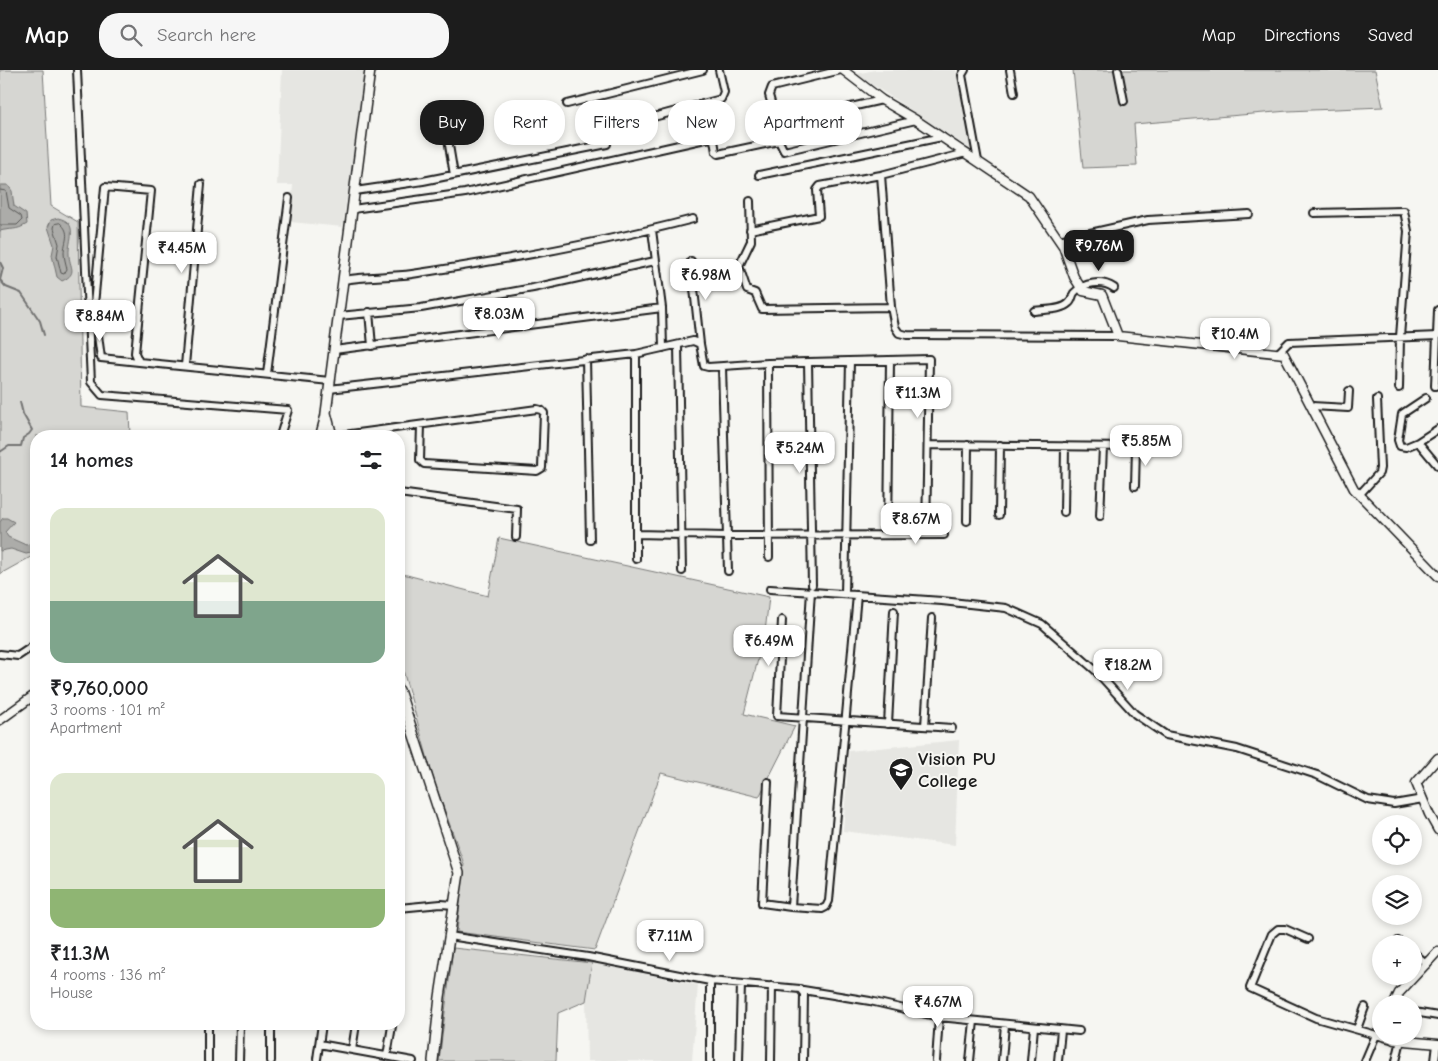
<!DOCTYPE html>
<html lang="en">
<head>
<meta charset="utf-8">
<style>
	body { margin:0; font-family:"Comic Neue",sans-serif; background:#f6f6f6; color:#202124; height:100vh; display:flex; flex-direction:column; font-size:19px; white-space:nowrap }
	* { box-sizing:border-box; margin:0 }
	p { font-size:16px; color:#757577 }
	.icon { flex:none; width:28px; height:28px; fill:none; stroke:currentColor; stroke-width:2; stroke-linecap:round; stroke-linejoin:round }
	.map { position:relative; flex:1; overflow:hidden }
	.sheet { position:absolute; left:30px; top:360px; width:375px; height:600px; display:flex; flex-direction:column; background:#fff; border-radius:20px; box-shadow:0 2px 8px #0003 }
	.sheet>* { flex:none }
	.top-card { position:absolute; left:420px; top:30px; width:475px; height:45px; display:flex; gap:10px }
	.tools { position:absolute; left:1372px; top:745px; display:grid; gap:10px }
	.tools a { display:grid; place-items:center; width:50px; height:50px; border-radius:50%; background:#fff; box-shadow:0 2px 8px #0003; font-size:25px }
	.price { position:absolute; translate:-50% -42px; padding:0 11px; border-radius:10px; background:#fff; color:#222; font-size:16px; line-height:32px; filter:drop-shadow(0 1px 2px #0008) }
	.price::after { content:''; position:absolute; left:50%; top:30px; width:15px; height:11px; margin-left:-8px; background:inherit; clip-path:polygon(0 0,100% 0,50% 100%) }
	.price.selected { background:#1c1c1c; color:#fff }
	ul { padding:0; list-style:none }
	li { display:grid; align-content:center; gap:10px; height:265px; padding:0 20px }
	li span { display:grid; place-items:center; height:155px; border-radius:15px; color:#555 }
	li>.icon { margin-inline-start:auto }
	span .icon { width:90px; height:90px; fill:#fffc; stroke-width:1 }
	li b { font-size:21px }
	h2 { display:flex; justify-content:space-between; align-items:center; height:60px; padding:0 20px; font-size:21px }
	.pill { padding:0 18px; border-radius:20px; background:#fff; box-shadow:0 2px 8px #0003; font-size:18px; line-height:45px }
	.pill.selected { background:#1c1c1c; color:#fff }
	header { display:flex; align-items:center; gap:30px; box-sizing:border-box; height:70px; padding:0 25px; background:#1c1c1c; color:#fff }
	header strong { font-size:24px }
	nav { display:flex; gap:28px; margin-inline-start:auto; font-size:18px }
	.search { width:350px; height:45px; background:#f6f6f6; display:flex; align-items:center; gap:12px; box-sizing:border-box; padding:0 18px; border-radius:20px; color:#757577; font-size:19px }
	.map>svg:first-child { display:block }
</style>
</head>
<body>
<header>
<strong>Map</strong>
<div class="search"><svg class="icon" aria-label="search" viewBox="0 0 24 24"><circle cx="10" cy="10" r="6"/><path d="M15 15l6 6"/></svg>Search here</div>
<nav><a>Map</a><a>Directions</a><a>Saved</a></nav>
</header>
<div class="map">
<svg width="1438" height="991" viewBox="0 0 1438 991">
	<rect width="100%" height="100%" fill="#f6f6f2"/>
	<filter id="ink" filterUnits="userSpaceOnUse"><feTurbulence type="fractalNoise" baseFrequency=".02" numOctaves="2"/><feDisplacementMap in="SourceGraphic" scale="10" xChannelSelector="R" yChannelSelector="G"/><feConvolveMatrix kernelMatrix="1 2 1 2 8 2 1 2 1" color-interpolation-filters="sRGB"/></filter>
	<g filter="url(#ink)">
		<path fill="#e6e6e2" d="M282,0H365L343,157L290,152L293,115H277Z
			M875,0H956L972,80L856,4Z
			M959,670L955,775L843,761L849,681Z
			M592,893L698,915L692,991H587L586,931Z"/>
		<path fill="#d6d6d2" stroke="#797977" d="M0,0H43L51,136L78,152L81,337L129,342L130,365L152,366H36V484L0,504Z
			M1073,0H1375L1383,37L1288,41L1134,54L1137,96L1083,98Z
			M499,468L769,527L765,562L744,644L795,656L759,727L661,703L595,880L457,862L464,794L434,711L399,586V503L488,526Z
			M453,878L592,893L586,931L558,943L556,991H439Z"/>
		<path fill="#acaca9" stroke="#727271" d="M0,115H8L12,121L14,136L26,144L27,154C16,161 11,158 0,161Z
			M58,148C80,153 68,170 69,184C69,197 79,203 62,211L57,207L52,185L54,175L48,157L51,150Z
			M3,448H7L14,452L5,462L8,467L26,475L36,472V482L26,484L11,479L0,481V452Z"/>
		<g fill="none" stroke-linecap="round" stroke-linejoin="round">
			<path stroke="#565654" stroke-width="1" d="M0,120L6,121L9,138L21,146L22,150L17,155H0
				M60,153C72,163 64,171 64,183C64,188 66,194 67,199L64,204L61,203L57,186L59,174L54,158L55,154Z"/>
			<path stroke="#727271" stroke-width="2" d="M0,192L3,198L0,210L6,217L21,223L40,251L44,265
				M0,382L9,376H21L23,368L29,364L32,360L23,344L20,332"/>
			<defs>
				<path id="minor" d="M77,0L91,312L102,325L288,340L280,366
					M965,0L962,5L978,91
					M1010,0L1014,23
					M1118,0L1124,31
					M567,34L703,0
					M775,47L769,25L772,17L841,0
					M798,49L882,30
					M635,52L721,29L724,22L719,0
					M447,63L454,105
					M759,105L942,67
					M881,105L891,237L895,257L899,263L907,265L1118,266
					M355,121L423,111L607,74
					M750,131L751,171L739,196L747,220L755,223L762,239L891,237
					M353,139L465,123L710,68L714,70L716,82L718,84L779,71L784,81L916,50
					M1314,143L1404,141L1408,161L1400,267L1399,318
					M652,160L662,238L663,278
					M750,160L819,146L817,120L820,116L881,105L966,83
					M1059,170L1148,150L1249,144
					M691,191L700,274
					M343,210C366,206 389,207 412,204C506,190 601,173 693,149
					M1034,241C1044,239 1061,241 1069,233C1072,231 1072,226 1074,223C1084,212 1102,210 1114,218
					M369,242L372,276
					M339,246L421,238L533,218L655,191
					M678,275L682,501
					M334,280L662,238
					M1278,283L1289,272L1438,266
					M636,284V489
					M586,289L590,470
					M139,292L101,288L94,235L105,117L151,121L135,283L139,292L330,311
					M808,292L812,515
					M768,293L769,487
					M185,296L201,114
					M722,297L728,501
					M267,304L289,128
					M1435,316L1438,240
					M329,319L636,284L693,271L700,274L704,296L708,297L768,293L929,289L926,465
					M1312,336L1348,338L1349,321
					M1438,359L1418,372L1438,396
					M336,366L537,339L541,340L544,343L542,398L537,401L424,394L420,390L421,355
					M1418,372L1406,377L1400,376L1398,370L1402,344L1426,328
					M928,375L1136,377L1135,416
					M399,423L517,439L516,467
					M1360,424L1379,403L1380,398L1377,329
					M1064,442L1065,376
					M999,445L1000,375
					M1100,446L1103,377
					M967,451L968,375
					M636,464L727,466L944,465
					M888,465L890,290
					M770,519L942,531L1006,538L1042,554L1095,600L1135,644L1166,665L1237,679L1317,705L1368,730L1394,734L1423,729
					M811,521L791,837L822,839L826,837L829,831L857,525
					M845,524L850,291
					M782,550L777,646L952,658
					M0,584L18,586L36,574
					M888,654L894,541
					M925,656L932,548
					M768,712L762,833L791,837
					M399,838L441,834L454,835
					M449,866L588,887L710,911L800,919L804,924L803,991
					M1308,869L1285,859H1278L1272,864L1250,918L1316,948L1394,970
					M1398,871L1402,874
					M1414,883L1427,894
					M803,920L870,931L939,947L1079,961
					M1414,942L1438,946
					M1357,959L1365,937
					M319,974L413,991
					M352,980L356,954
					M387,986L392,956
					M317,989L322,954
					M208,991V954
					M239,991L240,954
					M271,991V954
					M710,991V911
					M739,991L741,914
					M771,991L772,916
					M936,991L939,947
					M970,991L974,951
					M1002,991L1005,954
					M1031,991L1034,957
					M1058,991L1061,960
					M1365,991L1376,965
					M1396,991L1401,970
					M1435,991L1437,974"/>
				<path id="tertiary" d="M843,0L882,30L916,50L1029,126L1063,176L1074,207L1083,221L1102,225L1118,266L1284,284L1354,419L1438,506
					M320,366L326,343
					M0,650L36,624
					M1438,688L1416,713L1429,744L1438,760
					M1394,934L1399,923L1438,881
					M1394,966V970L1438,974"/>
				<path id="secondary" d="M332,366L326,343L370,0
					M399,620L459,803L440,927L433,991"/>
			</defs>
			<use href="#minor" stroke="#1c1c1c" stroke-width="10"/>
			<use href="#tertiary" stroke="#1c1c1c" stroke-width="11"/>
			<use href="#secondary" stroke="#1c1c1c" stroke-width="12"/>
			<use href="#minor" stroke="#f6f6f2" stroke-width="6"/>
			<use href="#tertiary" stroke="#f6f6f2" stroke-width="8"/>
			<use href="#secondary" stroke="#f6f6f2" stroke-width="9"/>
		</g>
	</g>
	<defs>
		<symbol id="school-pin" viewBox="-11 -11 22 30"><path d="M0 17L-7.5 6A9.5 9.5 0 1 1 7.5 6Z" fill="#1c1c1c" stroke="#f6f6f2"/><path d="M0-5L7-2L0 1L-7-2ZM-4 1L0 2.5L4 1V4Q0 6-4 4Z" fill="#fff"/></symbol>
	</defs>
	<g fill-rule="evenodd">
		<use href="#school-pin" x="887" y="686" width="28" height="38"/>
	</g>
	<g text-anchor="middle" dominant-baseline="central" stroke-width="4" stroke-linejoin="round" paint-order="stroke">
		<g font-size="19" font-weight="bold" fill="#1c1c1c" stroke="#f6f6f2" text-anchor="start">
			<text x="918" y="689">Vision PU<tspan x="918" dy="22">College</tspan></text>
		</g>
	</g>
</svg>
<div class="tools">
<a><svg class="icon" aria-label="locate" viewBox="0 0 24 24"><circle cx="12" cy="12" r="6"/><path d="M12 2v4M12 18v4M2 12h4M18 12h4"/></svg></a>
<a><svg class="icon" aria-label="layers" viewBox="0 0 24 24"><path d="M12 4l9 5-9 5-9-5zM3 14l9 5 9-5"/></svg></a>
<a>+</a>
<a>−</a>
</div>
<b class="price selected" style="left:1099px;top:202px">₹9.76M</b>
<b class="price" style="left:182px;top:204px">₹4.45M</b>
<b class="price" style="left:706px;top:231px">₹6.98M</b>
<b class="price" style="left:499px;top:270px">₹8.03M</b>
<b class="price" style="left:100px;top:272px">₹8.84M</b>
<b class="price" style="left:1235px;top:290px">₹10.4M</b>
<b class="price" style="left:918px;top:349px">₹11.3M</b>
<b class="price" style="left:1146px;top:397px">₹5.85M</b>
<b class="price" style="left:800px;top:404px">₹5.24M</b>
<b class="price" style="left:916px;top:475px">₹8.67M</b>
<b class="price" style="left:769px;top:597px">₹6.49M</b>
<b class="price" style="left:1128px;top:621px">₹18.2M</b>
<b class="price" style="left:670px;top:892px">₹7.11M</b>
<b class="price" style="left:938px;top:958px">₹4.67M</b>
<div class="top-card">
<a class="pill selected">Buy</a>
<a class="pill">Rent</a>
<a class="pill">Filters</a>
<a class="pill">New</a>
<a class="pill">Apartment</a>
</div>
<section class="sheet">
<h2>14 homes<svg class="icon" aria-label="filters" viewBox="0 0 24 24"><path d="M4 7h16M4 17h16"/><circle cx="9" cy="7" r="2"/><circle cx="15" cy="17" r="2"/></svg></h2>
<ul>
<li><span style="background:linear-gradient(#dfe7d0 60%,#7fa58c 0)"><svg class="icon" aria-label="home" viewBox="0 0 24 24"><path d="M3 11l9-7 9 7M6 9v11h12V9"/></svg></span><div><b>₹9,760,000</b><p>3 rooms · 101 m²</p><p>Apartment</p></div></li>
<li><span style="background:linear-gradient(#dfe7d0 75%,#8fb573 0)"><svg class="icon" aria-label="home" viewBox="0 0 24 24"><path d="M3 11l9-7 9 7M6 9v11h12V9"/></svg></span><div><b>₹11.3M</b><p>4 rooms · 136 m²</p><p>House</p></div></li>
</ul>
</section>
</div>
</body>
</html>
